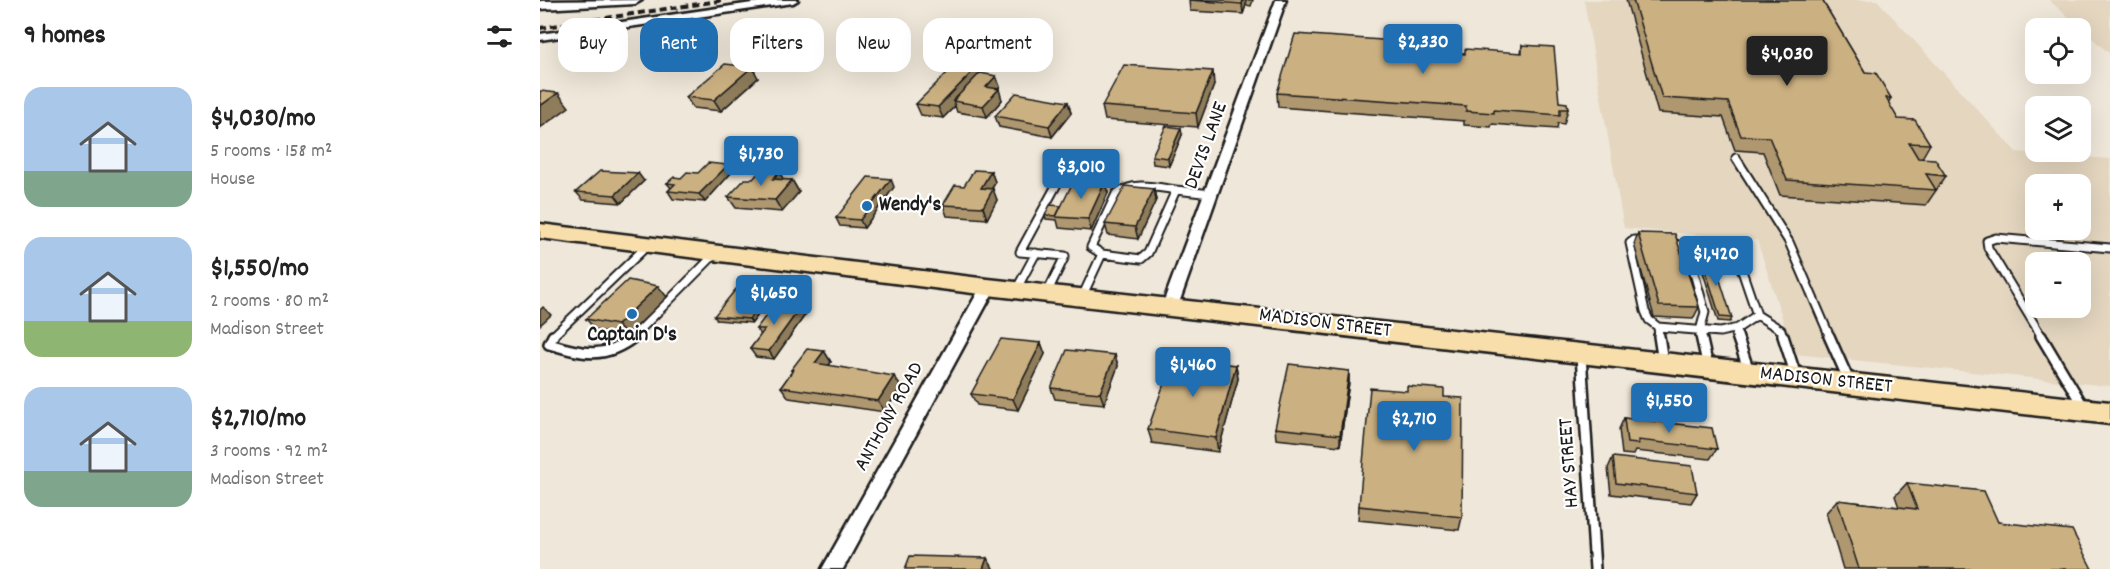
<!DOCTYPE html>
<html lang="en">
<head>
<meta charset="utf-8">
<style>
	body { margin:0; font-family:Dekko,sans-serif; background:#f6f6f6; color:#222; height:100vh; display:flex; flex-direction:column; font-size:22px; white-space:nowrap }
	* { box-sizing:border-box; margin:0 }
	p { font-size:20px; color:#767676 }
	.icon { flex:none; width:33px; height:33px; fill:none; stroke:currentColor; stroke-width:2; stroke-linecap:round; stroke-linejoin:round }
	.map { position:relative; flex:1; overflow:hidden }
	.drawer { display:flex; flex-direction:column; background:#fff; width:540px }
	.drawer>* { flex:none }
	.guide { position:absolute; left:18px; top:18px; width:570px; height:54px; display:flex; gap:12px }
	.fabs { position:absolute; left:1485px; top:18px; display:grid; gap:12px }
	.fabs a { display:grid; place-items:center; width:66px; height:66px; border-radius:12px; background:#fff; box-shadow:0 6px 24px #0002; font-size:30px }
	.price { position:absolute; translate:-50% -51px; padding:0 14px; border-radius:6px; background:#1f6fb2; color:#fff; font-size:20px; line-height:39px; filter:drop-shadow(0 2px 3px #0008) }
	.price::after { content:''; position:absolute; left:50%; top:36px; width:18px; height:14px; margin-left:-9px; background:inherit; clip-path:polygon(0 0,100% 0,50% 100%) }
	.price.on { background:#222; color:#fff }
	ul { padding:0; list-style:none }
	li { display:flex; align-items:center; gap:18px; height:150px; padding:0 24px }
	li span { display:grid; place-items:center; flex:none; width:168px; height:120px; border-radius:18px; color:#555 }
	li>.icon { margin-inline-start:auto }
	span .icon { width:72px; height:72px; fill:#fffc; stroke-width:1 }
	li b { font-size:26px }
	h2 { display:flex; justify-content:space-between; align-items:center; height:72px; padding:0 24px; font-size:26px }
	.tag { padding:0 21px; border-radius:18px; background:#fff; box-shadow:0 6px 24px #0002; font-size:21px; line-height:54px }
	.tag.on { background:#1f6fb2; color:#fff }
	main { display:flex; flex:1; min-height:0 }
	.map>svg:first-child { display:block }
</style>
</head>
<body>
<main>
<section class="drawer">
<h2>9 homes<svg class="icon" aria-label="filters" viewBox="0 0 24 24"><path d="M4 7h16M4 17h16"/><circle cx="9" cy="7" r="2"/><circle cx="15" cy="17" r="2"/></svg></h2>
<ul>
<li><span style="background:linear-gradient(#a9c7e8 70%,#7fa58c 0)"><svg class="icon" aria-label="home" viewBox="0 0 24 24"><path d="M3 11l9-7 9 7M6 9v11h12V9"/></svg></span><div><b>$4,030/mo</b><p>5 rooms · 158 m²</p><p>House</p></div></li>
<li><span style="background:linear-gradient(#a9c7e8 70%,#8fb573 0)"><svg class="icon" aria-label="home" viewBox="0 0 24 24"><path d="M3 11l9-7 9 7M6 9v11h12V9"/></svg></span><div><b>$1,550/mo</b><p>2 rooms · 80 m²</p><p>Madison Street</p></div></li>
<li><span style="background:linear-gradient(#a9c7e8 70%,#7fa58c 0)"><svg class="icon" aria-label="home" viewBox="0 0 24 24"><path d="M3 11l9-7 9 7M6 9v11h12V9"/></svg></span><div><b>$2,710/mo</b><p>3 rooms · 92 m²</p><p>Madison Street</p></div></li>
</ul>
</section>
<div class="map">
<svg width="1570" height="569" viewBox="0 0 1570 569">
	<rect width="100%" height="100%" fill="#efe7d9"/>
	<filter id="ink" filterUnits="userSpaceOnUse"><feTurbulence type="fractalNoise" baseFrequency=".0167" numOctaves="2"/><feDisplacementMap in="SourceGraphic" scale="12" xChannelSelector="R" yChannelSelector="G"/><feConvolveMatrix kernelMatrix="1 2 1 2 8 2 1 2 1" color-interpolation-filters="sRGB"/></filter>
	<g filter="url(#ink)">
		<path fill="#e4d6bf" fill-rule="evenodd" d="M1044,0H1337L1476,152L1570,159V386L1254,354L1217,240L1084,228ZM1496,184H1540V230H1496ZM1496,262H1540V308H1496Z
			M1509,0H1570V54Z"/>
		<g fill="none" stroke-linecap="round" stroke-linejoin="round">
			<defs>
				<path id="lane-far1" d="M1196,158L1249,242L1290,337
					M1105,240H1094L1090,243L1105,311L1109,320L1118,327
					M1129,241L1143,247L1149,255L1165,312L1160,331L1161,337
					M562,254L551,247L576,194C594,181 615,187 636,190
					M476,290L496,253
					M507,293L525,256L480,252L517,184
					M542,297L562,254L601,259L608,253L636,190L671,194
					M1217,315L1241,330L1243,337
					M1195,329L1198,337
					M12,337L108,245
					M93,337L176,253
					M1119,337L1118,327L1180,332L1198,328L1217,315L1200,265
					M1502,337L1448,248L1447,241L1456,238L1570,248"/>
				<path id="lane" d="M13,336L9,344C44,354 65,360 95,336
					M1119,336L1123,362
					M1161,336L1168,367
					M1197,336L1209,371
					M1243,336L1256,376
					M1289,336L1309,381
					M1501,336L1543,406
					M1041,355L1055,569"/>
				<path id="street" d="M232,0H258L253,3L0,40V34Z
					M736,0H746L638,306L635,310H625L622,306Z
					M448,282L453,283L456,287L303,569H282L443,283Z"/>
				<path id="secondary" d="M102,0L95,4L0,9V1Z"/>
				<path id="primary" d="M0,224L448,279L1570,402V424L448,295L0,238Z"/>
			</defs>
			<use href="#lane-far1" stroke="#1c1c1c" stroke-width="11"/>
			<use href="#lane" stroke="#1c1c1c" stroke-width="14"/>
			<use href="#street" stroke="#1c1c1c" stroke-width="5"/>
			<use href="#secondary" stroke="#1c1c1c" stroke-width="5"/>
			<use href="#primary" stroke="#1c1c1c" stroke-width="5"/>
			<use href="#lane-far1" stroke="#fff" stroke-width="7"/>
			<use href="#lane" stroke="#fff" stroke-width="9"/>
			<use href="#street" fill="#fff" fill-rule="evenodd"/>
			<use href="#secondary" fill="#fff" fill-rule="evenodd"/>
			<use href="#primary" fill="#f8deab" fill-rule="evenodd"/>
			<path stroke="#1c1c1c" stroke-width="4" stroke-dasharray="7 4" stroke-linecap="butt" d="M0,28L185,0"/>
		</g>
		<path fill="#af976f" stroke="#1c1c1c" stroke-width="1.5" d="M649,0H713L711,6L706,5L703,14L650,11Z
			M1086,0H1282L1325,72L1351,98L1348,103L1358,119L1390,144L1382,158L1406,176L1386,205L1240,195L1223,152L1195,150L1183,117L1118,113Z
			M982,45L1019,102L1028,109L1024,124L1018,123L1017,129L952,124L951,127L924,125V121L738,107L737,93L884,51L924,53H981Z
			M212,67L218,78L181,111L153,108L146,97Z
			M441,74L456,76L460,87L458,89L462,100L447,117L417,112L415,106L403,118L381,115L376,104Z
			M674,85L658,127L565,120L562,106Z
			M528,102L531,113L512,137L459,127L455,116Z
			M642,135L629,166L613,164L612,156Z
			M188,165L192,172L165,202L133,199L128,191L131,188L127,183L141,178Z
			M451,171L455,182L452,189L457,200L447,219L407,216L403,205L424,186Z
			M244,180H252L259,192L242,212L196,208L188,197Z
			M104,181L81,203L43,200L36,192Z
			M565,182L568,193L551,231L519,228L517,220L506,219L505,215Z
			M354,187L324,228L300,226L296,218Z
			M614,189L616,200L598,239L568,235L565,224Z
			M1098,233L1159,307L1153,319L1114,317L1094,244Z
			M1161,255L1192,318L1190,322L1178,321L1159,259Z
			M230,291L233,295L212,323L177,320L174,316Z
			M127,297L87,336L56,330L46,319Z
			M265,315L234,359L216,357L210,349L221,335L216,329Z
			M501,343L505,354L478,410L437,405L431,394Z
			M284,351L291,362L289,366L361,387L345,412L249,398L241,387L252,372L251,370Z
			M575,355L578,366L564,404L515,399L511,388Z
			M696,365L698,379L678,452L612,443L608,429Z
			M809,371V382L800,446L736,439L735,428Z
			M904,397L922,517L919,530L818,520L819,506Z
			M1084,418L1177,449L1170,459L1095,451L1093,455L1082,454L1079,429Z
			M1073,457L1157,493L1151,503L1071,494L1068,468Z
			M1367,483L1458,522L1552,569H1303L1286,513L1297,500L1359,507L1355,496Z"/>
		<path fill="#8e7b5a" stroke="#1c1c1c" stroke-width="1.5" d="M703,0H706V5L703,14L702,4Z
			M438,66L442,77L413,101L415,106L403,118L398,107Z
			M212,67L218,78L181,111L174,100Z
			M673,71L674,85L658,127L656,113Z
			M456,76L460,87L450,98L446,87Z
			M459,89L462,100L447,117L443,106Z
			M18,93L29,107L0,128V106Z
			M528,102L531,113L512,137L509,126Z
			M641,128L642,135L629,166L628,158Z
			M188,165L192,172L165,202L159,194Z
			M451,171L455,182L446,199L441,188Z
			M239,172L246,183L233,179Z
			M98,173L104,181L81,203L75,195Z
			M351,179L354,187L324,228L320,220Z
			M252,180L259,192L242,212L235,200Z
			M565,182L568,193L551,231L548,219Z
			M453,189L457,200L447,219L443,207Z
			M614,189L616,200L598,239L595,227Z
			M118,286L127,297L87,336L77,325Z
			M230,291L233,295L212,323L209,319Z
			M3,307L11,315L0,325V310Z
			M260,308L265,315L234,359L229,351Z
			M501,343L505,354L478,410L473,399Z
			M284,351L291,362L283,374L275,363Z
			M575,355L578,366L564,404L560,393Z
			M696,365L698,379L678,452L676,438Z
			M809,371V382L800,446V435Z
			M354,376L361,387L345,412L338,401Z
			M447,558L453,568V569H443Z"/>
		<path fill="#cbb081" stroke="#1c1c1c" stroke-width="1.5" d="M649,0H703L702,4Z
			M1093,0H1282L1325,72L1336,73L1351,98H1346L1358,119L1375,120L1390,144L1369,143L1378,158L1395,159L1406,176L1386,174L1396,190L1247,180L1229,137L1201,136L1188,102L1122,98Z
			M755,34L885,43L884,51L925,54V49L982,53V45L1014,47L1019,102L1027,103L1028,109H1020V115L954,110V113L926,111V106L737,93Z
			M417,63L438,66L398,107L376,104Z
			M185,64L212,67L174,100L146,97Z
			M584,65L673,71L656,113L562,106Z
			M440,73L456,76L446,87L459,89L443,106L413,101Z
			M0,91L18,93L0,106Z
			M476,93L528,102L509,126L455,116Z
			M626,126L641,128L628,158L612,156Z
			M168,163L188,165L159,194L128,191L135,184L127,183L134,177L141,178L147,172L158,173Z
			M221,170L239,172L233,179L252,180L235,200L188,197L205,179H213Z
			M434,170L451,171L441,188L453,189L443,207L403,205L415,185L424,186Z
			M60,171L98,173L75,195L36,192Z
			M328,177L351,179L320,220L296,218Z
			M534,180L565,182L548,219L516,217Z
			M585,186L614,189L595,227L565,224Z
			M510,205L521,206L516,216L505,215Z
			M1098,233L1135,234L1159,307L1119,306Z
			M1161,255H1172L1192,318L1180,317Z
			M88,280L118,286L77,325L46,319Z
			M196,289L230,291L209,319L174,316Z
			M234,305L260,308L229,351L210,349L225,329H216Z
			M461,339L501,343L473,399L431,394Z
			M267,349L284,351L275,363L354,376L338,401L241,387L253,370H251Z
			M527,350L575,355L560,393L511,388Z
			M633,358L696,365L676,438L608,429Z
			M749,364L809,371L800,435L735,428Z
			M867,386L904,389V397L923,398L922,517L819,506L830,388L867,391Z
			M1084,418L1172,428L1177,449L1098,440V444L1087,443Z
			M1073,457L1152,466L1157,493L1076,483Z
			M1367,483L1444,491L1458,522L1532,530L1552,569H1319L1297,500L1377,509Z
			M370,556L447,558L443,569H365Z"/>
	</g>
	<g fill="#1f6fb2" stroke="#fff" stroke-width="2">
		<circle cx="327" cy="206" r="6"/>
		<circle cx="92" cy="314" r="6"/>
	</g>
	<g text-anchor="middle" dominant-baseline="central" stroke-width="4.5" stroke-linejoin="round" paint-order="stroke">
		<g font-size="21" fill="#1c1c1c" stroke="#fff">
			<text transform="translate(667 146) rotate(-70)">DEVIS LANE</text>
			<text transform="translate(785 324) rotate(7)">MADISON STREET</text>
			<text transform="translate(1286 381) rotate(6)">MADISON STREET</text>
			<text transform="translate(350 417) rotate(-61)">ANTHONY ROAD</text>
			<text transform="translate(1030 463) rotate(-94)">HAY STREET</text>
		</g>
		<g font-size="21" font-weight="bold" fill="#1c1c1c" stroke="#fff" text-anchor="start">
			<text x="339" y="206">Wendy's</text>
			<text x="92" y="336" text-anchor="middle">Captain D's</text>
		</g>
	</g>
</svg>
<div class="fabs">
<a><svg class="icon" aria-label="locate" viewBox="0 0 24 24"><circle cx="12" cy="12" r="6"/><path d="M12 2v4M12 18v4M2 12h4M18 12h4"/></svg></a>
<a><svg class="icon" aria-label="layers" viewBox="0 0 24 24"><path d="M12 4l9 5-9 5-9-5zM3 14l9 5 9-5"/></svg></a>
<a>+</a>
<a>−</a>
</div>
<b class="price" style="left:883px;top:75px">$2,330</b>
<b class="price on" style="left:1247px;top:87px">$4,030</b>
<b class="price" style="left:221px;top:187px">$1,730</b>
<b class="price" style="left:541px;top:200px">$3,010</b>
<b class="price" style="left:1176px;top:287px">$1,420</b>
<b class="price" style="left:234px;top:326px">$1,650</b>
<b class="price" style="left:653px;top:398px">$1,460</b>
<b class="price" style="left:1129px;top:434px">$1,550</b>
<b class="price" style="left:874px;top:452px">$2,710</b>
<div class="guide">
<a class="tag">Buy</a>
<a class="tag on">Rent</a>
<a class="tag">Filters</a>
<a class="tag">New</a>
<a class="tag">Apartment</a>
</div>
</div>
</main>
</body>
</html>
